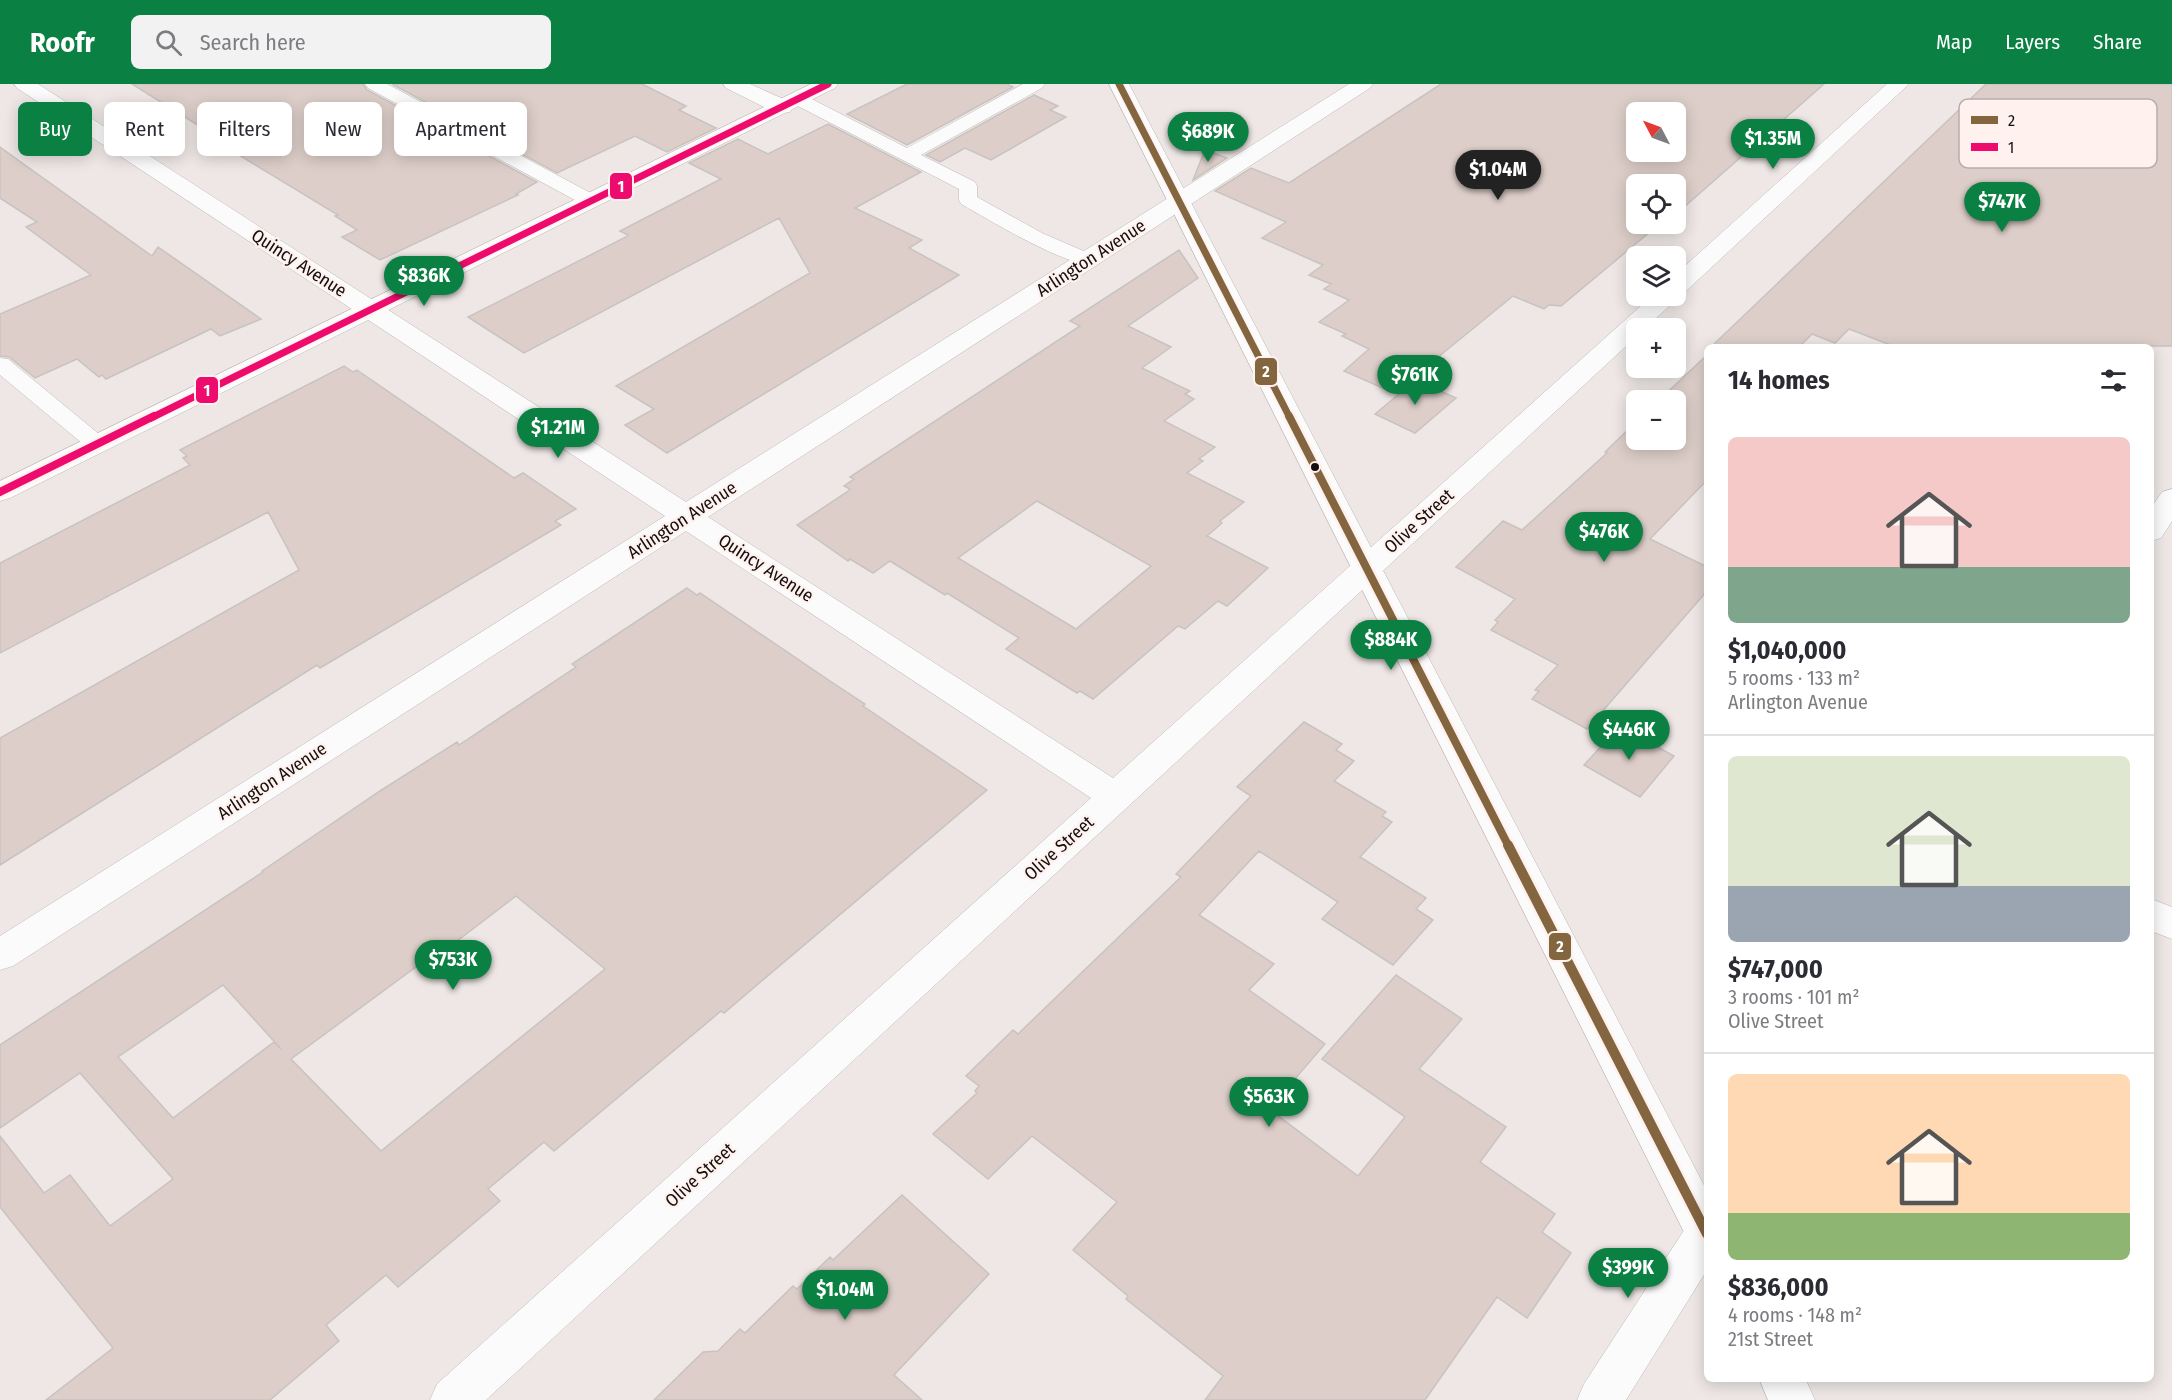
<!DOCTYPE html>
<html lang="en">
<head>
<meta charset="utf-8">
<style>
	body { margin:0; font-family:"Fira Sans Condensed",sans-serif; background:#f2f2f3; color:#2b2b33; height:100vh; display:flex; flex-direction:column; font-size:22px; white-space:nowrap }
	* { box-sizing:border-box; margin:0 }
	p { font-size:20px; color:#7c7c81 }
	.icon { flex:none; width:33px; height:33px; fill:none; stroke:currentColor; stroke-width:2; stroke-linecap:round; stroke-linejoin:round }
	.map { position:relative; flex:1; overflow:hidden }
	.side { position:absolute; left:1704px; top:260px; width:450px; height:1038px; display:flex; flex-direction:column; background:#fff; border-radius:9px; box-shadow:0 3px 15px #0003 }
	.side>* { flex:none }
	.guide { position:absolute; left:18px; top:18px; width:570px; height:54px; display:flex; gap:12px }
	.needle { width:39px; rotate:311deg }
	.tools { position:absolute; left:1626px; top:18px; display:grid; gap:12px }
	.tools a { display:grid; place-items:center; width:60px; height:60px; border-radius:9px; background:#fff; box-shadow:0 3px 15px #0003; font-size:30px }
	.price { position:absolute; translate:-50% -51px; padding:0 14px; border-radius:21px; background:#0b8043; color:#fff; font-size:20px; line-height:39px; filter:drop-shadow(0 2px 3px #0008) }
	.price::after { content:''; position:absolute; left:50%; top:36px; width:18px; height:14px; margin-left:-9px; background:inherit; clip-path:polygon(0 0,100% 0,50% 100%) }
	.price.active { background:#222; color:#fff }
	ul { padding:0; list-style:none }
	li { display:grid; align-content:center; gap:12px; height:318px; padding:0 24px }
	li+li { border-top:2px solid #e1e1e2 }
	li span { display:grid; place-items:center; height:186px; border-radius:9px; color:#555 }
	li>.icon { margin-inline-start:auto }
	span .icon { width:108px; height:108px; fill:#fffc; stroke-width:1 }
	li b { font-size:26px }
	h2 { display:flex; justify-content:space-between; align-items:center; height:72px; padding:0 24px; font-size:26px }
	.chip { padding:0 21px; border-radius:9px; background:#fff; box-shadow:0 3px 15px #0003; font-size:21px; line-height:54px }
	.chip.active { background:#0b8043; color:#fff }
	header { display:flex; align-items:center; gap:36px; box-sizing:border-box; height:84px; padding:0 30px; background:#0b8043; color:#fff }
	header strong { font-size:28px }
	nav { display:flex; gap:33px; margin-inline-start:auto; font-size:21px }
	.search { width:420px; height:54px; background:#f2f2f3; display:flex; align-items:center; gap:15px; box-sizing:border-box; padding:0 21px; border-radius:9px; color:#7c7c81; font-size:22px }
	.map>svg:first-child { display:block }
</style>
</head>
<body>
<header>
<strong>Roofr</strong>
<div class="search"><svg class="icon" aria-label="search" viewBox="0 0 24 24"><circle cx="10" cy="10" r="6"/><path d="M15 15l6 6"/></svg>Search here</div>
<nav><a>Map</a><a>Layers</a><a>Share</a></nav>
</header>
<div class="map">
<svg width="2172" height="1316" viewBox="0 0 2172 1316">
	<rect width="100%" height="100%" fill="#eee7e5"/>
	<path fill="#ddcec9" stroke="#c8c3c1" stroke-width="1.5" fill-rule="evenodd" d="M132,0H363L367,6L537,98L516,110L518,111L380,176L342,153L357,146L335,132L338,131L216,57L220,55Z
		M392,0H642L686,22L679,26L716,44L667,68L635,52L557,89Z
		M907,0H1007L1013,3L907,61L847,30Z
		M1441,0H1824L1676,130V100H1636V140H1664L1653,149L1650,148L1561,222L1549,221L1544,225L1513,212L1394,309L1344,287L1369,265L1342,252L1346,250L1319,238L1349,216L1324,205L1331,200L1309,191L1323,181L1262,154L1286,138L1215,107L1251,84L1289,99ZM1636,28H1676V68H1636Z
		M1986,0H2172V262H1893L1849,245L1835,259L1812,250L1800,262H1712Z
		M1034,11L1058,22L1050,26L1066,33L991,76L965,64L940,78L926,71Z
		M828,40L921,88L855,124L922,156L909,164L959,191L667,369L625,341L654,325L616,302L810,189L779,134L524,269L468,233L626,153L628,151L620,147L721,95L689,79L738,55L768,70Z
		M0,63L152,172L158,163L261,235L220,252L211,245L106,295L102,291L99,293L77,275L35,294L9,273L0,272V230L91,191L26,143L37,138L0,114Z
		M1205,66L1227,74L1193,96Z
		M1179,166L1198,194L1128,242L1171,263L1142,284L1190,307L1185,310L1194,315L1164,337L1215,363L1199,375L1203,377L1187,389L1244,418L1220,437L1222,439L1207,452L1268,484L1227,522L1218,517L1185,545L1178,542L1093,615L1080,607L1077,609L1006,565L1019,554L947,509L945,511L890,477L873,489L850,475L848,477L797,441L847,408L850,405L844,402L854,395L850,393L1080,242L1070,237ZM1037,417L1151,482L1076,545L958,474Z
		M1707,271V396L1650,455L1707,483V507L1587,645L1532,615L1539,607L1535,606L1558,581L1491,546L1498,538L1495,536L1515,515L1456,483L1503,437L1522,446L1607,369L1605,368L1636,338V356H1676V316H1659Z
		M344,282L353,288L357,286L514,394L523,389L576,425L555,437L561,441L320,584L317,581L0,781V654L299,486L268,428L0,569V479L190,381L183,374L187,372L180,366Z
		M1416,296L1456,314L1415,349L1375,330Z
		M687,504L697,511L700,509L833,599L865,620L863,622L987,706L724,929L721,927L554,1067L544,1058L488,1105L500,1117L398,1203L386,1191L326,1241L339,1257L270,1316H46L113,1264L0,1123V1052L44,1109L70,1091L110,1142L173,1095L80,989L0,1044V961L263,788L262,787L380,707L457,658L459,661L576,583L572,580ZM516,812L605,885L381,1067L291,975L420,880L423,883ZM223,901L281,965L274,958L173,1034L118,973Z
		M1304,638L1342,660L1336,666L1354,677L1334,697L1386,728L1382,732L1392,738L1360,773L1426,814L1416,825L1433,836L1393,881L1322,835L1338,818L1259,767L1199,831L1274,880L1249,906L1325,960L1269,1025L1358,1092L1405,1033L1322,975L1396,891L1462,935L1419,985L1506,1043L1480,1078L1555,1130L1542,1148L1571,1169L1527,1234L1497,1213L1425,1316H1205L1223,1292L1126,1215L1128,1212L1073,1166L1117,1118L1032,1052L988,1095L933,1050L977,1009L975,1007L979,1002L966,992L1013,946L1018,950L1181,793L1176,790L1251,712L1237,703Z
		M1620,642L1674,672L1640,713L1584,681Z
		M902,1111L989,1190L894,1291L922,1316H654L703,1268L718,1267L740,1245L745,1249L793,1202L797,1205L830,1173L833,1176Z"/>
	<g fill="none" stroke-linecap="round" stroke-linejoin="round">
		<defs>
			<path id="service" d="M365,0H387L598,113L600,117L598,121H584L368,4Z
				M1023,0H1045L1042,4L921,71L975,98L977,102V113L1042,149L1095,172L1098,176L1095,180C1071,186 986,134 961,120L959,116V105L792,19L789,15L792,11H804L907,64Z
				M0,274L8,275L105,355L108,360L105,365L97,367L89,365L0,291Z"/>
			<path id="minor" d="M14,0H38L686,418L1349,0H1373L1370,4L708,433L1113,694L1652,212H1676V190L1887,0H1909L1685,208L1677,210L1678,212L1675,217L1645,244H1636V253L486,1316H430L437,1300L1091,714L686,447L13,882L0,886V852L665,432L17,4Z
				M723,0H750L790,18L793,23L790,28L782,29L774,28L726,4Z
				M2172,405V437L2161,454L2151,457V424L2162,408Z
				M2151,815L2172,823V855L2151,847Z
				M1707,1128V1186L1626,1316H1577L1584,1300L1692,1134Z"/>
			<path id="tertiary" d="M811,0H838L835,4L10,414L0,417V397Z
				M1109,0H1129L1707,1107V1170L1692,1164Z
				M1759,1294H1805L1815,1316H1768Z"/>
		</defs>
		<use href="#service" stroke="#beb8b7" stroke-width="1"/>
		<use href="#minor" stroke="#beb8b7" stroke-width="1"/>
		<use href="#tertiary" stroke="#beb8b7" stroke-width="1"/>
		<use href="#service" fill="#fcfbfb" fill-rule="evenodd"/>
		<use href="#minor" fill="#fcfbfb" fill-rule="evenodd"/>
		<use href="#tertiary" fill="#fcfbfb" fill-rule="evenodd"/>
		<defs>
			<path id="bus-1-far2" d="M1119,0L1290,334"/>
			<path id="bus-1-far1" d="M1289,332L1509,763"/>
			<path id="bus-1" d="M1508,761L1707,1150"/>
			<path id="bus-2-far1" d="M151,334L828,0"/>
			<path id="bus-2" d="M0,408L154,332"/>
		</defs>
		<use href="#bus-1-far2" stroke="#fff1ee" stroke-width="10"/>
		<use href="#bus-1-far1" stroke="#fff1ee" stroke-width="13"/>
		<use href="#bus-1" stroke="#fff1ee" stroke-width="15"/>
		<use href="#bus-2-far1" stroke="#fff1ee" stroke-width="10"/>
		<use href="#bus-2" stroke="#fff1ee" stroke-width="13"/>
		<use href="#bus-1-far2" stroke="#83653f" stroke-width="7"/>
		<use href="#bus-1-far1" stroke="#83653f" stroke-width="8"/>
		<use href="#bus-1" stroke="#83653f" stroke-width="10"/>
		<use href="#bus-2-far1" stroke="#ed0b6d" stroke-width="7"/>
		<use href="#bus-2" stroke="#ed0b6d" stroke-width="8"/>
	</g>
	<circle fill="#130f0e" stroke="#fff1ee" stroke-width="2" cx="1315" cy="383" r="5"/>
	<g text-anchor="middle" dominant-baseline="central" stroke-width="4.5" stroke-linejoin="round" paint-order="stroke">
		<g font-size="18" fill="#130f0e" stroke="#fff1ee">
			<text transform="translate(1091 174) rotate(-33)">Arlington Avenue</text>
			<text transform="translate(299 179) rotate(33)">Quincy Avenue</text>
			<text transform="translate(682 436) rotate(-33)">Arlington Avenue</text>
			<text transform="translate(1419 437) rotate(-42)">Olive Street</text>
			<text transform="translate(766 484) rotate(33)">Quincy Avenue</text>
			<text transform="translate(272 697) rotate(-33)">Arlington Avenue</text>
			<text transform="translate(1059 764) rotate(-42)">Olive Street</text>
			<text transform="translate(700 1091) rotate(-42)">Olive Street</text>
		</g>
	</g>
	<rect x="1959" y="15" width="198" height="69" rx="9" fill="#fff1ee" stroke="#b8adab" stroke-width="1.5"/>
	<rect x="1971" y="32" width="27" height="8" fill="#83653f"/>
	<rect x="1971" y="59" width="27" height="8" fill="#ed0b6d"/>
	<g font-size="16" fill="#130f0e">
		<text x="2008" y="42">2</text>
		<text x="2008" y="69">1</text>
	</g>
	<g stroke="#fff1ee" stroke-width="2">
		<rect x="609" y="88" width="24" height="28" rx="6" fill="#ed0b6d"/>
		<rect x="1254" y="273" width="24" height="29" rx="6" fill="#83653f"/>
		<rect x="195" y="292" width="24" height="28" rx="6" fill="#ed0b6d"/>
		<rect x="1548" y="848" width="24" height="29" rx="6" fill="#83653f"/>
	</g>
	<g font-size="16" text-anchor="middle" font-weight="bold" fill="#fff">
		<text x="621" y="108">1</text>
		<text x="1266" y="293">2</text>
		<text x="207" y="312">1</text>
		<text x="1560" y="868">2</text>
	</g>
</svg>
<div class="tools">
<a><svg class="needle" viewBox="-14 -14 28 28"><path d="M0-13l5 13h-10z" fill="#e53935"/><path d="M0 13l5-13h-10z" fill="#7c7c81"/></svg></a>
<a><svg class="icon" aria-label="locate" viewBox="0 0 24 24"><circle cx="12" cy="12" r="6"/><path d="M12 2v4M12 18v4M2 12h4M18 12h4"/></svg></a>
<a><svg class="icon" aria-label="layers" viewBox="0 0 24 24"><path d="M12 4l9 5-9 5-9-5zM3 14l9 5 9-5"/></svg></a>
<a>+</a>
<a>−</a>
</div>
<b class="price" style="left:1208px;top:79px">$689K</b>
<b class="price" style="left:1773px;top:86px">$1.35M</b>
<b class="price active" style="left:1498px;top:117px">$1.04M</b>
<b class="price" style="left:2002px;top:149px">$747K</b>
<b class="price" style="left:424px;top:223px">$836K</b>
<b class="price" style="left:1415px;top:322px">$761K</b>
<b class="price" style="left:558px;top:375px">$1.21M</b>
<b class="price" style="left:1604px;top:479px">$476K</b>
<b class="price" style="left:1391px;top:587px">$884K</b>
<b class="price" style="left:1629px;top:677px">$446K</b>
<b class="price" style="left:453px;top:907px">$753K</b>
<b class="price" style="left:1269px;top:1044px">$563K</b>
<b class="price" style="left:1628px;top:1215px">$399K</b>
<b class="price" style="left:845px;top:1237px">$1.04M</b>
<div class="guide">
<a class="chip active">Buy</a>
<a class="chip">Rent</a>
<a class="chip">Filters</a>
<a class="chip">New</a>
<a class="chip">Apartment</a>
</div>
<section class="side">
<h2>14 homes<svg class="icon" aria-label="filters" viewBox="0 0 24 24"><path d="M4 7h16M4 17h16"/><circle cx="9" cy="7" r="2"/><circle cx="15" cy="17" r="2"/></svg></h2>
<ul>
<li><span style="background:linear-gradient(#f6c9c9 70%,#7fa58c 0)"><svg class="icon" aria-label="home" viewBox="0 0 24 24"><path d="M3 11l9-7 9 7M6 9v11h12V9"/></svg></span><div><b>$1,040,000</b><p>5 rooms · 133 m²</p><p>Arlington Avenue</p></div></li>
<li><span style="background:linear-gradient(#dfe7d0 70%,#9aa5b1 0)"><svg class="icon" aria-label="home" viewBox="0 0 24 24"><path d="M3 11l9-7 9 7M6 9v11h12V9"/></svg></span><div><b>$747,000</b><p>3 rooms · 101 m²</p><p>Olive Street</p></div></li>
<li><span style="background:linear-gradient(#ffd9b3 75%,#8fb573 0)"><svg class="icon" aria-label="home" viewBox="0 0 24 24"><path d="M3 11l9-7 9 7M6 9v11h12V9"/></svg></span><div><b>$836,000</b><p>4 rooms · 148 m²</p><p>21st Street</p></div></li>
</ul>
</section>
</div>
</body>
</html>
